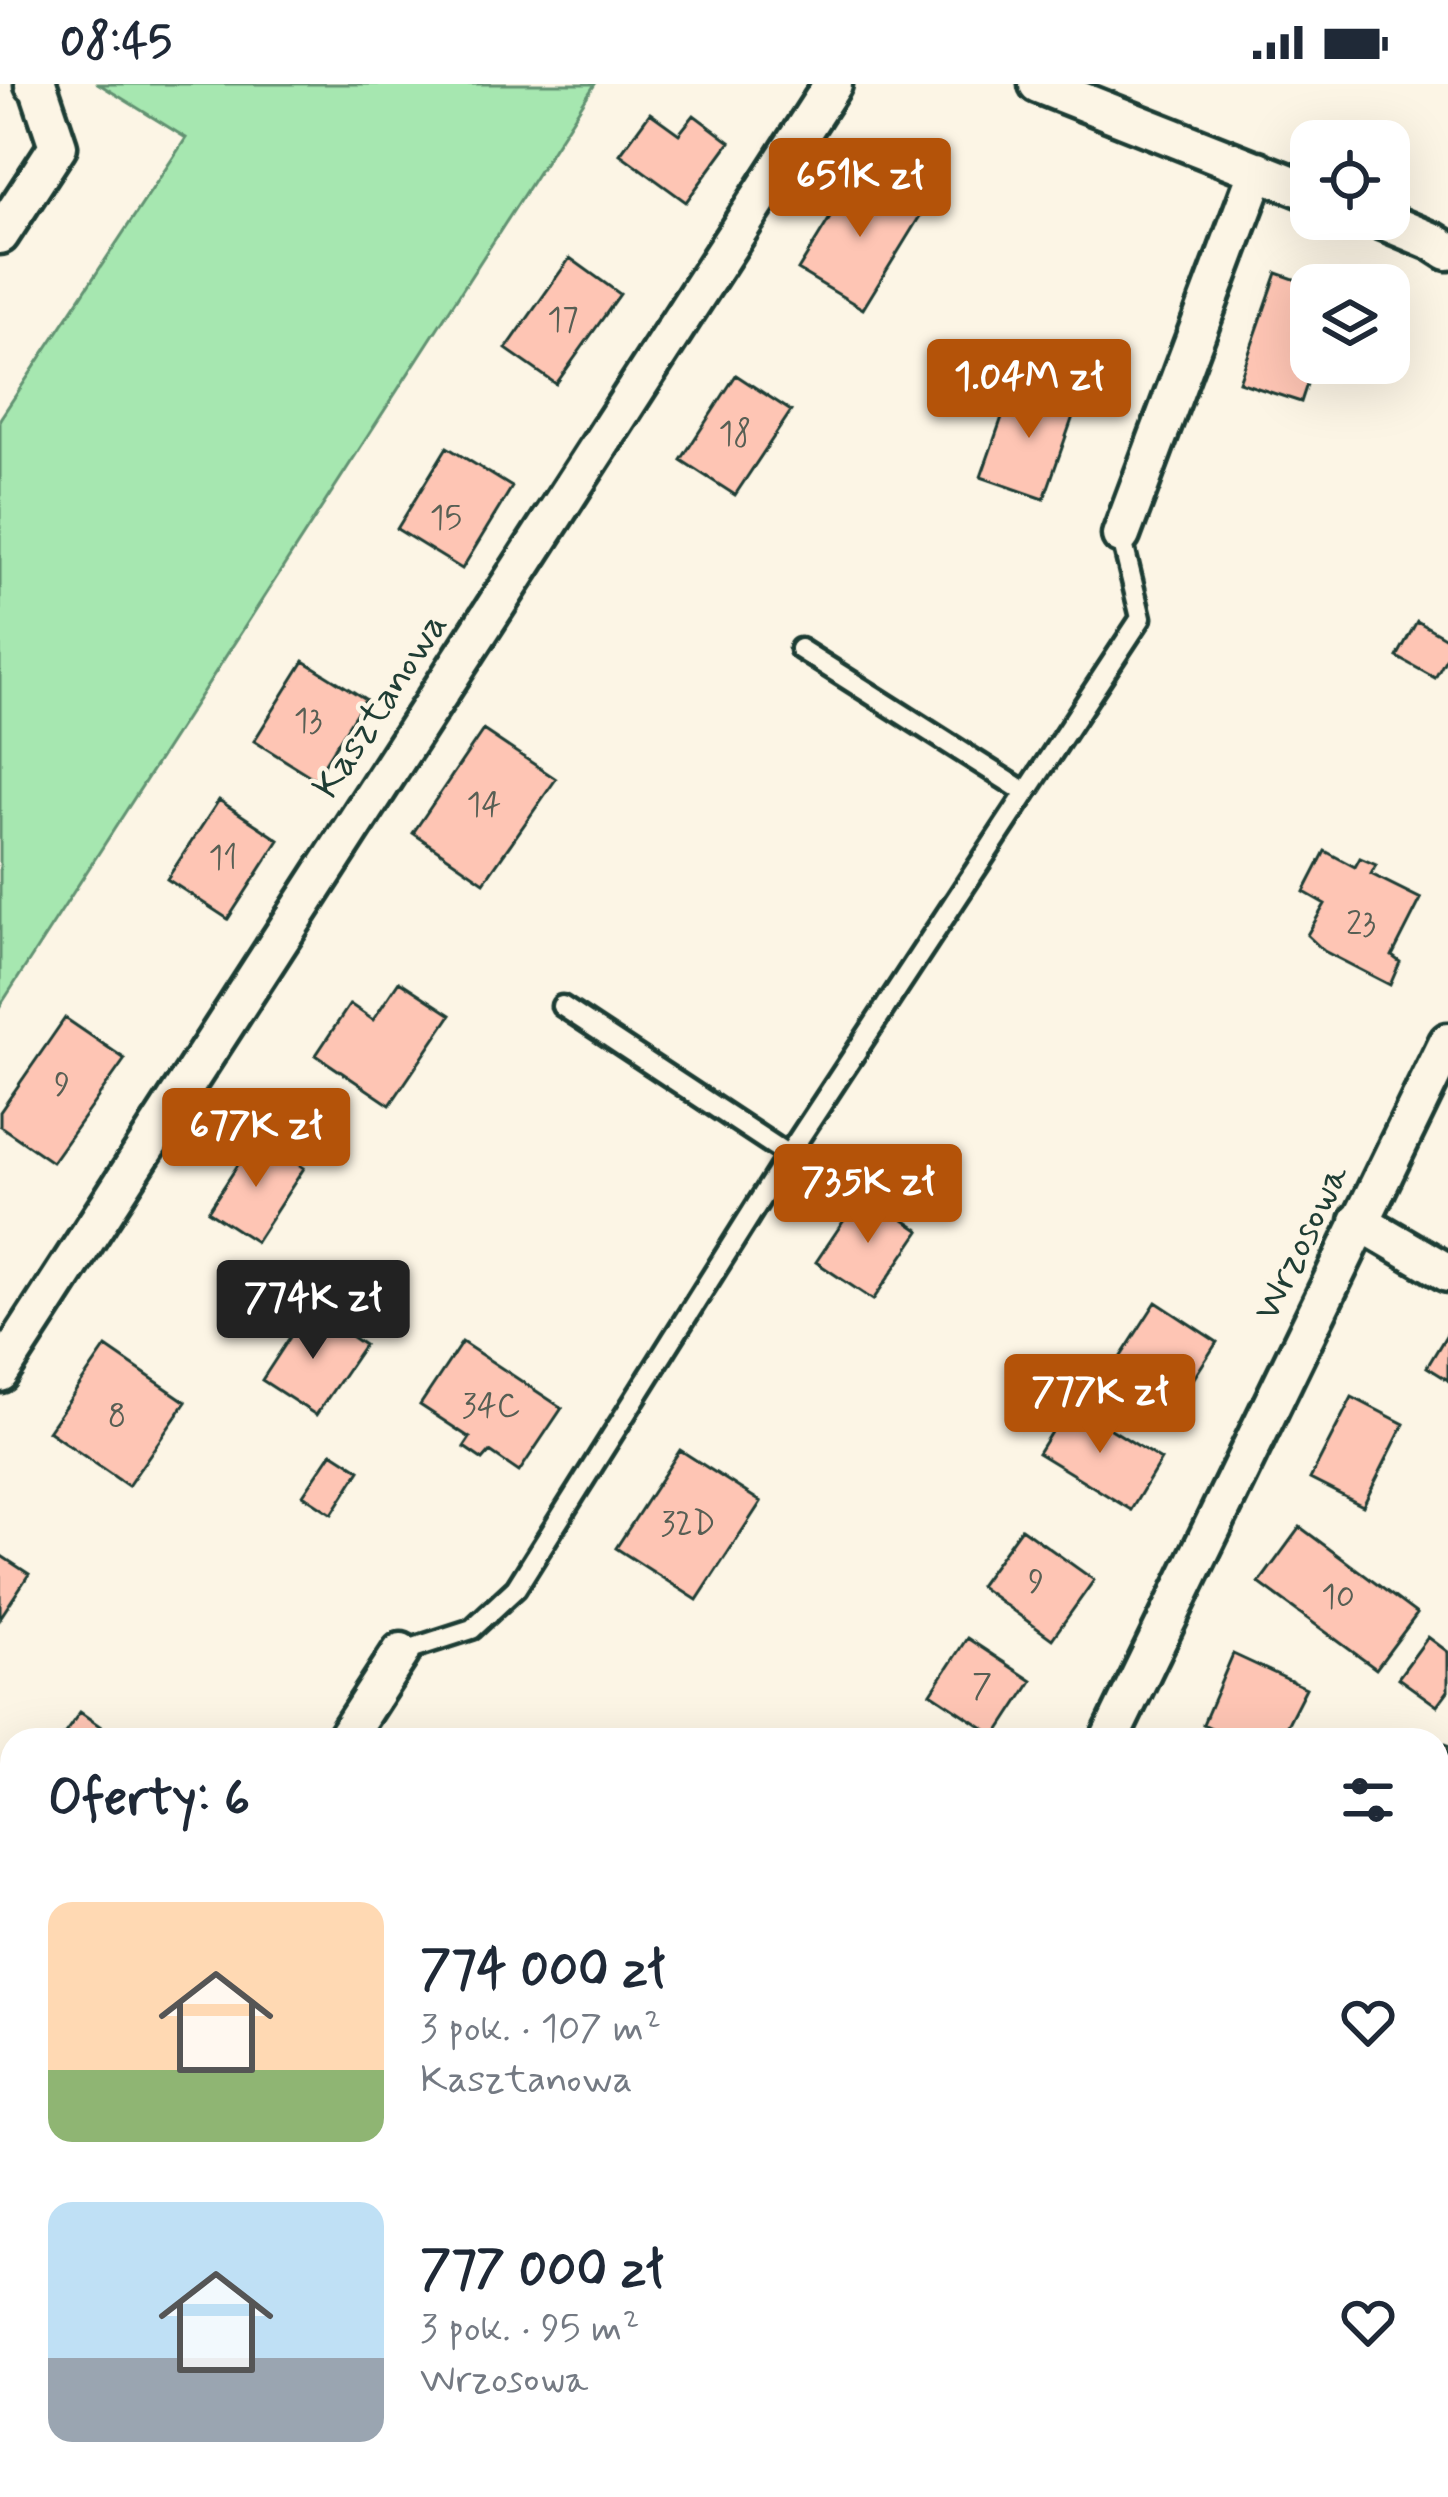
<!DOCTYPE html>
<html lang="pl">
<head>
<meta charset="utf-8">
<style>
	body { margin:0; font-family:Mynerve,sans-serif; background:#f6f6f7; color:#1f2937; height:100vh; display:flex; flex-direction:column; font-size:45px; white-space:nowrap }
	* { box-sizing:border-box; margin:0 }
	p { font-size:39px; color:#747a83 }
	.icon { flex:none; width:66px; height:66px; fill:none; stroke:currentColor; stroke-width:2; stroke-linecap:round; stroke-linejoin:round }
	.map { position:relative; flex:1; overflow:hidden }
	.panel { position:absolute; left:0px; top:1644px; width:1449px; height:771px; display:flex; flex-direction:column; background:#fff; border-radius:36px 36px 0 0; box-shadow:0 12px 48px #0002 }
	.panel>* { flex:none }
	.controls { position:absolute; left:1290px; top:36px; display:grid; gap:24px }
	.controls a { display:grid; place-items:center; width:120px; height:120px; border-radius:24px; background:#fff; box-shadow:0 12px 48px #0002; font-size:60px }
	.price { position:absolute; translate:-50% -102px; padding:0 27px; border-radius:12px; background:#b45309; color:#fff; font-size:39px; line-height:78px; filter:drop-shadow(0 3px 6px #0008) }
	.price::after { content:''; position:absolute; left:50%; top:72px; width:36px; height:27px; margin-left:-18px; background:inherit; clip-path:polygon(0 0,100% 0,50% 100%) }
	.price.active { background:#222; color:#fff }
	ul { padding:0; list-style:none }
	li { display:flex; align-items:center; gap:36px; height:300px; padding:0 48px }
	li span { display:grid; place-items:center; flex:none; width:336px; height:240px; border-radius:24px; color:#555 }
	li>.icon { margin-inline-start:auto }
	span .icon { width:144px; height:144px; fill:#fffc; stroke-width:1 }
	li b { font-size:51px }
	h2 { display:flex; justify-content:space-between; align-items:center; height:144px; padding:0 48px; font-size:51px }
	.status { display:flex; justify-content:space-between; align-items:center; height:84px; padding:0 60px; background:#fff; direction:ltr }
	.status svg { height:33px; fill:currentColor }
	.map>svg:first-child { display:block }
</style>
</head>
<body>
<div class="status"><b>08:45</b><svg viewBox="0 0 49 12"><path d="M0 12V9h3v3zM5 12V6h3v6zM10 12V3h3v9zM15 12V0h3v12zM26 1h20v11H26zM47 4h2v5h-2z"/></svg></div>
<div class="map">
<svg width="1448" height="2413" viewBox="0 0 1448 2413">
	<rect width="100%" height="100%" fill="#fcf5e5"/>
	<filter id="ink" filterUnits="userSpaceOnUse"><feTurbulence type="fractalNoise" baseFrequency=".00833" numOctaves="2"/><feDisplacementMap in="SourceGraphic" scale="24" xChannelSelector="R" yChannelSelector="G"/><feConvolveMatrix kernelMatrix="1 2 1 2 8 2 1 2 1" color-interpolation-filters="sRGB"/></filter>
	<g filter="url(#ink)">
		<path fill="#a6e7b0" stroke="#629272" stroke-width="3" d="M99,0H595L0,922V335L186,54Z
			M1448,1950V2413H886L897,2403H1437V1957Z"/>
		<path fill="#fec5b4" stroke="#1f3d34" stroke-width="3" d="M650,29L679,50L694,31L730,58L686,118L620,70Z
			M858,88L923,127L863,225L798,186Z
			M570,174L620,210L556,300L506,265Z
			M1277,189L1311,201V279H1314L1301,318L1239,298Z
			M736,291L791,327L735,411L681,376Z
			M1014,299L1077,321L1044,415L981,393Z
			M447,363L512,403L462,485L397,445Z
			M1417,537L1448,555V571L1435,594L1397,573Z
			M304,577L365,615L315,695L254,657Z
			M483,646L556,695L484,798L413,749Z
			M219,716L279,756L228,835L167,795Z
			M1325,767L1355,783L1360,774L1376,781L1371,790L1421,815L1392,872L1400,878L1390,901L1324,867L1307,851L1325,820L1304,808Z
			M399,897L451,931L390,1021L316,971L350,920L373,936Z
			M65,934L125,975L52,1078L0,1042V1028Z
			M256,1053L304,1084L256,1158L208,1127Z
			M863,1108L920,1147L873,1216L816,1178Z
			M1156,1218L1217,1258L1178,1319L1116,1280Z
			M309,1224L364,1261L316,1331L262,1296Z
			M1447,1250L1448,1251V1296L1427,1283Z
			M462,1258L562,1324L519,1388L490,1368L483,1376L464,1363L470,1354L420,1321Z
			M106,1263L186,1318L128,1402L48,1347Z
			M1352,1313L1404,1340L1363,1422L1310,1395Z
			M1069,1319L1161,1376L1131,1426L1038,1369Z
			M680,1366L761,1418L697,1516L616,1464Z
			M332,1368L360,1386L332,1430L303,1411Z
			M1300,1443L1417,1530L1376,1585L1259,1499Z
			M1021,1444L1094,1496L1052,1555L979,1502Z
			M0,1471L29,1490L0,1534Z
			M1428,1553L1448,1568V1607L1437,1622L1398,1594Z
			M967,1554L1032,1597L996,1652L931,1609Z
			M1233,1570L1306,1604L1282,1651L1277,1649L1273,1656H1237L1203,1640Z
			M80,1628L118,1655L117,1656H60Z
			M1437,1657L1448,1661V1807L1437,1816Z
			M466,2403H555L549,2413H459Z"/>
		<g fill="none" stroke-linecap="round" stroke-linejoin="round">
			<defs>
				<path id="service" d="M800,565L1025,708
					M562,922L788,1071
					M401,1568L472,1545L516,1504L788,1071L1141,534L1121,451
					M780,2403L802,2413
					M829,2413L870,2403"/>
				<path id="minor" d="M1038,0L1311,108
					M1379,135L1434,158L1448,167
					M0,151L58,62L38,2L34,0
					M1121,451L1258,86
					M1359,1137L1448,1189
					M0,1289L833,0
					M344,1656L401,1568
					M1109,1656L1448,958
					M0,2188L12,2169"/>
				<path id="tertiary" d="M1437,1900L1448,1894
					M0,2237L12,2244
					M307,2403L323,2413
					M713,2413L719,2403"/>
			</defs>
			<use href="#service" stroke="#1f3d34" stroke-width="27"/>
			<use href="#minor" stroke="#1f3d34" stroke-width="45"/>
			<use href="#tertiary" stroke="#1f3d34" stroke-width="54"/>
			<use href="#service" stroke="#fcf5e5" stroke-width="18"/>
			<use href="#minor" stroke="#fcf5e5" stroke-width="36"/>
			<use href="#tertiary" stroke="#fcf5e5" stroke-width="45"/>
		</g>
	</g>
	<g text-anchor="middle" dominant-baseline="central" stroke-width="9" stroke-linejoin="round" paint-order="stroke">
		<g font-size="33" fill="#575f54">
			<text x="563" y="237">17</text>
			<text x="735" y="351">18</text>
			<text x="446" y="435">15</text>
			<text x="308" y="638">13</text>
			<text x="484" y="722">14</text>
			<text x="223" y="775">11</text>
			<text x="1361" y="841">23</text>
			<text x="62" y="1002">9</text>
			<text x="491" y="1323">34C</text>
			<text x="117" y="1333">8</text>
			<text x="688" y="1441">32D</text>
			<text x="1036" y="1499">9</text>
			<text x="1338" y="1514">10</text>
			<text x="982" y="1603">7</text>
		</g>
		<g font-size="39" fill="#1f3d34" stroke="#fcf5e5">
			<text transform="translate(381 622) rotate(-57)">Kasztanowa</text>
			<text transform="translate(1302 1159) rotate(-64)">Wrzosowa</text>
		</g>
	</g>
</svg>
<div class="controls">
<a><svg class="icon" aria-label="locate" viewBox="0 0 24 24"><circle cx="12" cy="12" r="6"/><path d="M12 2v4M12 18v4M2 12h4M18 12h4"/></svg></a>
<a><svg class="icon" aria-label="layers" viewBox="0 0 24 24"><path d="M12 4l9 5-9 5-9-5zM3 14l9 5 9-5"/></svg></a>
</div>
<b class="price" style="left:860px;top:156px">651K zł</b>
<b class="price" style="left:1029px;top:357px">1.04M zł</b>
<b class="price" style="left:256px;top:1106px">677K zł</b>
<b class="price" style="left:868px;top:1162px">735K zł</b>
<b class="price active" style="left:313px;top:1278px">774K zł</b>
<b class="price" style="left:1100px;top:1372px">777K zł</b>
<section class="panel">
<h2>Oferty: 6<svg class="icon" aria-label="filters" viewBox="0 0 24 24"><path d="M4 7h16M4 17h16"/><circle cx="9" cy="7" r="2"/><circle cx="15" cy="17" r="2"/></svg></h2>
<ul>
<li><span style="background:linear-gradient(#ffd9b3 70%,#8fb573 0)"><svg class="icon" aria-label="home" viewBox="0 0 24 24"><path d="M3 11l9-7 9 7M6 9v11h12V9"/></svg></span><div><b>774 000 zł</b><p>3 pok. · 107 m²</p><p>Kasztanowa</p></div><svg class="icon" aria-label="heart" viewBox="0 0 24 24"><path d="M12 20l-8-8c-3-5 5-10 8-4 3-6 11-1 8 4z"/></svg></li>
<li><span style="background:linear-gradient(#bfe0f5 65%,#9aa5b1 0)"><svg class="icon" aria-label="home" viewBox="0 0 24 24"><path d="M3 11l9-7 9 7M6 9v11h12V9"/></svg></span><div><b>777 000 zł</b><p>3 pok. · 95 m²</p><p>Wrzosowa</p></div><svg class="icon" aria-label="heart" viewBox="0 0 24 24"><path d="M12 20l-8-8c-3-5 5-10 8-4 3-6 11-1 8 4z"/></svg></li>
</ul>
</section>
</div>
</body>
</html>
